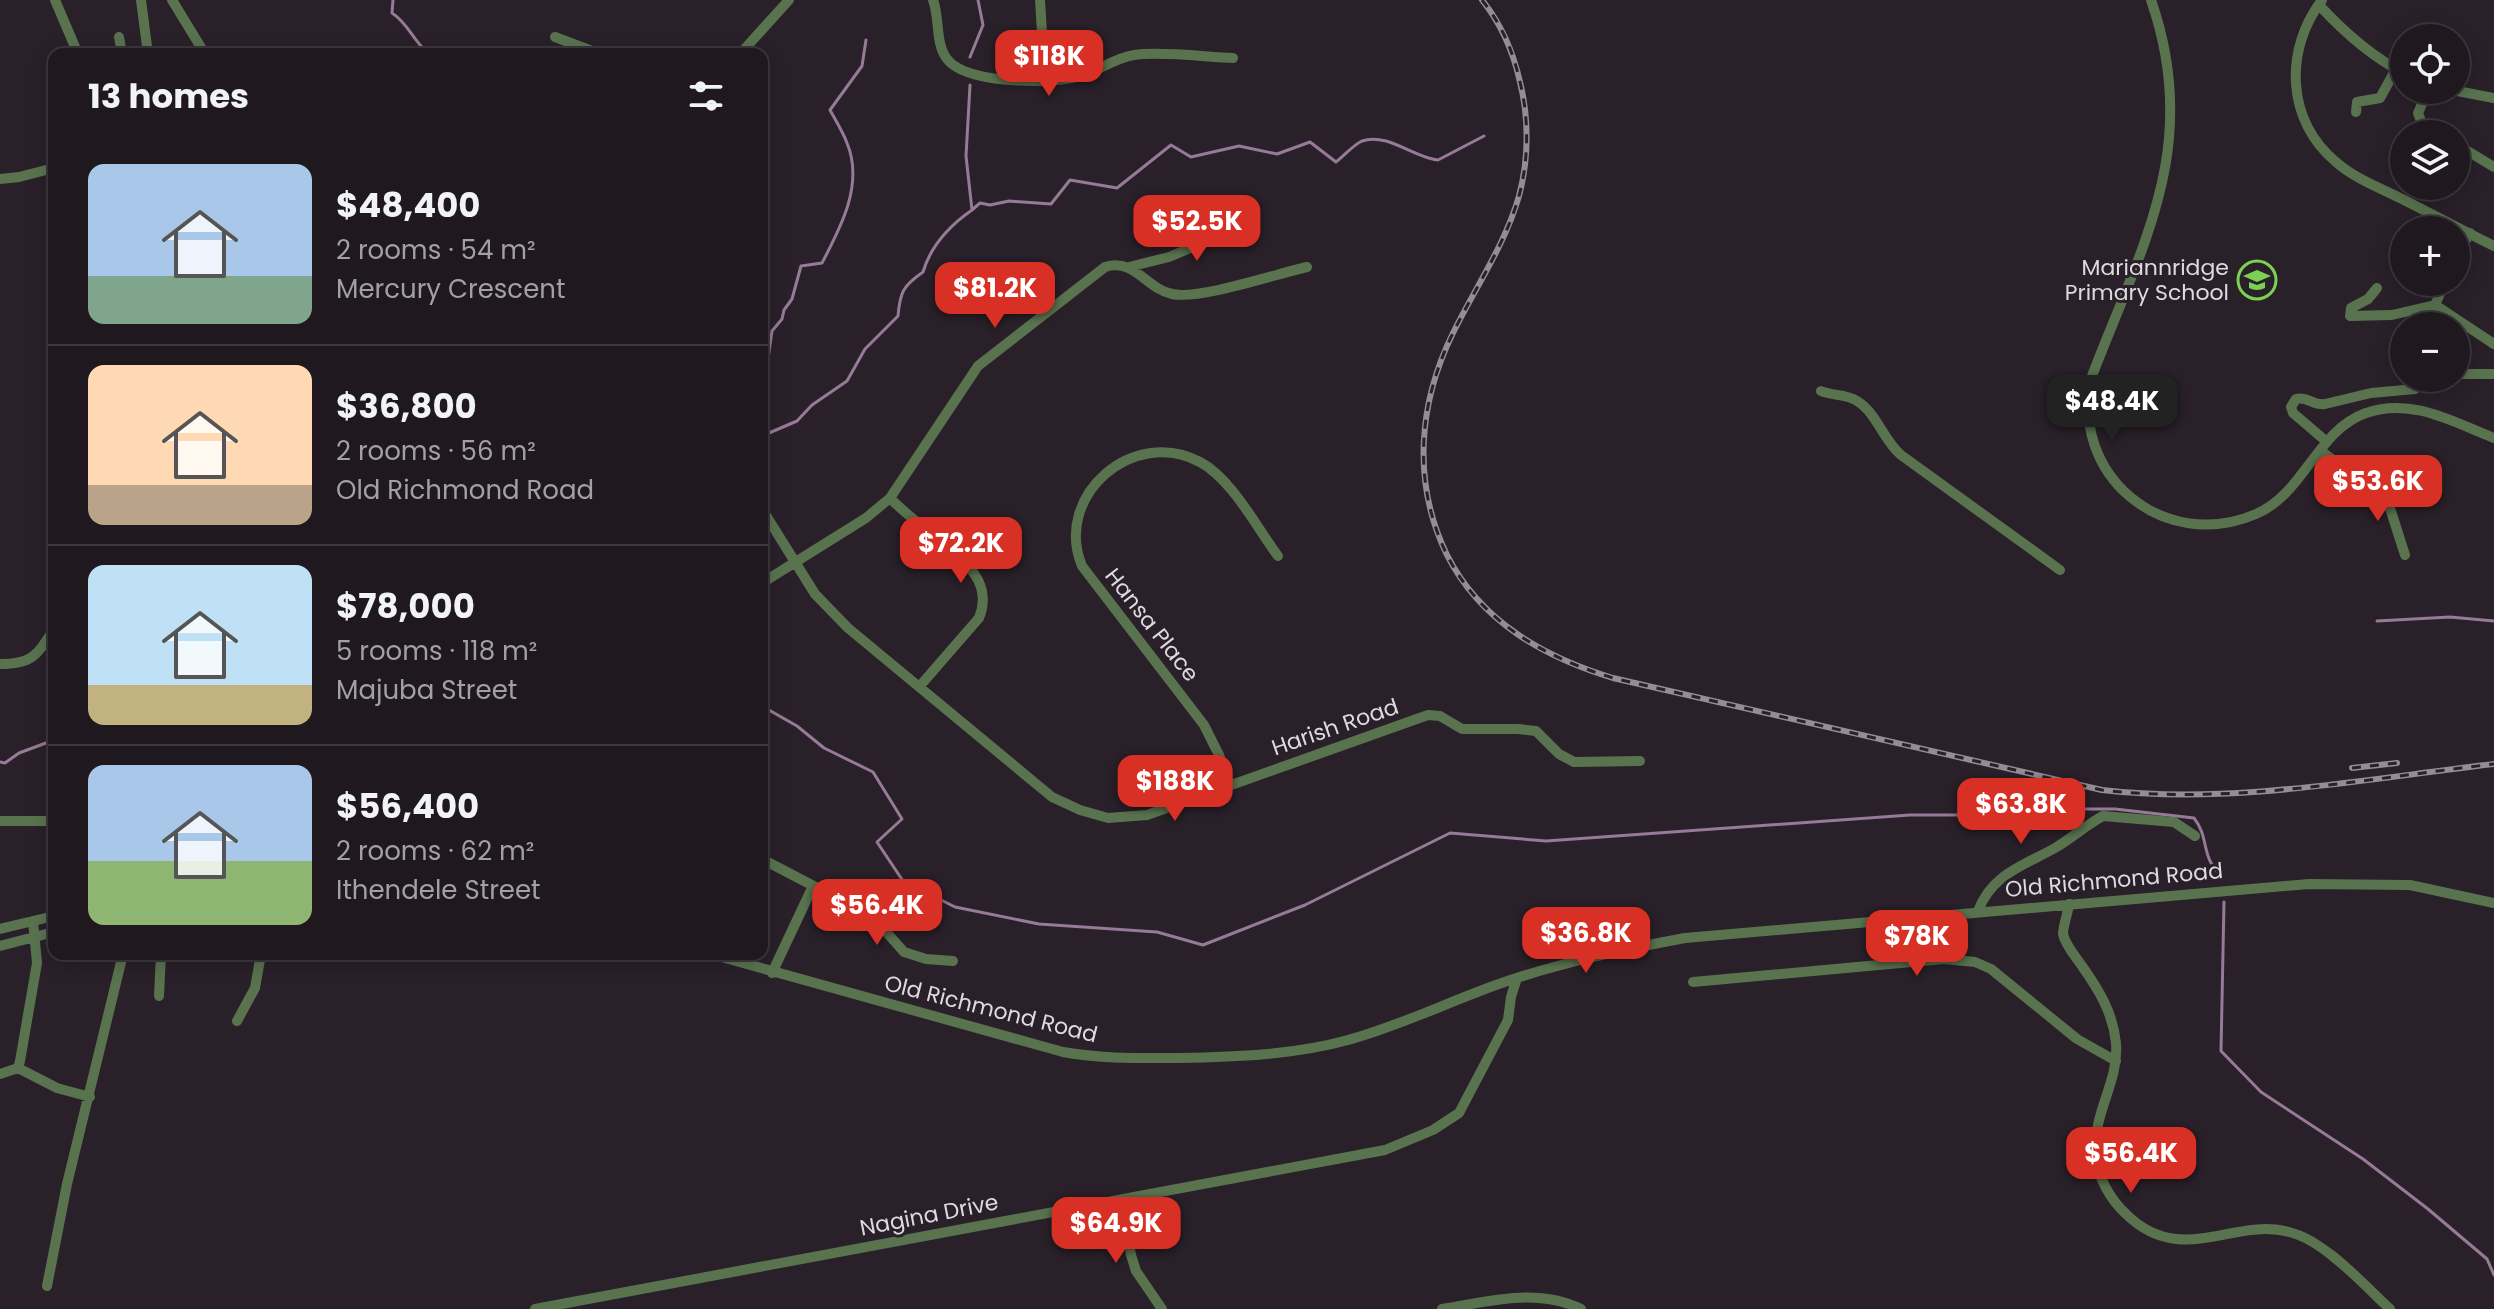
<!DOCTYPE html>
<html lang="en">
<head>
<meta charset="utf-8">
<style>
	body { margin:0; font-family:Poppins,sans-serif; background:#272128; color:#f1f3f6; height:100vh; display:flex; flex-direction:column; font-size:30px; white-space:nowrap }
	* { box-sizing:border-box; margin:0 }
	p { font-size:26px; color:#a1a0a4 }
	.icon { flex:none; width:44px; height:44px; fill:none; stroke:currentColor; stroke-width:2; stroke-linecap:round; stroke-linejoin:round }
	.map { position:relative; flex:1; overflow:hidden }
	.sheet { position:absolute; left:48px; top:48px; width:720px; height:912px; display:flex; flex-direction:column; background:#1f181f; border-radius:16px; box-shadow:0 4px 20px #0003,0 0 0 2px #3c373d }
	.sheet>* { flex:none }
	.buttons { position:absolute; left:2390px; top:24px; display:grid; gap:16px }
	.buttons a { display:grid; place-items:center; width:80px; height:80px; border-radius:50%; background:#1f181f; box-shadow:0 4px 20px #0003,0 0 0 2px #3c373d; font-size:40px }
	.price { position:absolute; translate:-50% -68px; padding:0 18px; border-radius:16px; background:#d93025; color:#fff; font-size:26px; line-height:52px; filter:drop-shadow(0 2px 4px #0008) }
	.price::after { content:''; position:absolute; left:50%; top:48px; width:24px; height:18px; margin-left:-12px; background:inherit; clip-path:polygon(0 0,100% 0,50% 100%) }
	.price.on { background:#222; color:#fff }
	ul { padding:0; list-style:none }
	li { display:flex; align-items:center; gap:24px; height:200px; padding:0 40px }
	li+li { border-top:2px solid #3c373d }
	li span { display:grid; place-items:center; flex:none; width:224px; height:160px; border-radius:16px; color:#555 }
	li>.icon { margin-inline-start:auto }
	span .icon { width:96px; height:96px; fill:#fffc; stroke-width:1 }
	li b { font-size:34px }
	h2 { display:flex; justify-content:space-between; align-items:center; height:96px; padding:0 40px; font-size:34px }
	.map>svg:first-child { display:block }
</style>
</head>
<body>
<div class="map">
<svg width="2494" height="1309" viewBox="0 0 2494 1309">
	<rect width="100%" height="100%" fill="#292029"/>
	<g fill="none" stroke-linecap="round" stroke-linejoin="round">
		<path stroke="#967a97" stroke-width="3" d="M393,0L392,13C408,23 414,42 429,54
			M970,57L983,25L978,0
			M972,210L980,203L990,205L1009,201L1051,204L1070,180L1117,188L1171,145L1191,157L1239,146L1277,154L1310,142L1336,162C1344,156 1353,145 1362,141C1387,132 1414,158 1438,160L1484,136
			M762,363L768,359L772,331L782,319L784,310L792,299L801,266L822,263C841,227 864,184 847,143C843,132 836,121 830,110L862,66L866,40
			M762,436L797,421L812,405L847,381L865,349L898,316C900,292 903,286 923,272C931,245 949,226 972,210L966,156L970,85
			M2377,621L2450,617L2494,621
			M762,706L797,726L824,748L873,772L902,819L877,842L903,881L955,907L1039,924L1157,932L1203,945L1305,905L1450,833L1546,841L1910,815H1964L2081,809H2115L2194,818C2210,838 2200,858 2222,876
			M0,762L5,763L19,753L54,740
			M2224,902L2221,1051L2261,1092L2363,1159L2428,1209L2487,1259L2494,1275"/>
		<path stroke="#59734f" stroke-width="10" d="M55,0L78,54
			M141,0L148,54
			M172,0L205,54
			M933,0C940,18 935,44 947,59C966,84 1049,84 1077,77C1097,72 1114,58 1134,55C1159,51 1206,57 1233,58
			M1040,0L1045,82
			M2151,0C2202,146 2142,245 2092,376C2068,474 2163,554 2256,514C2304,494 2317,430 2366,413C2411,397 2453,422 2494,438
			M2322,0C2284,50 2286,120 2336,162C2354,178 2378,187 2400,198C2432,214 2463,231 2494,246
			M2319,5C2343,31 2372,57 2404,73
			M119,37L122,54
			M555,37L600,54
			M740,54L789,0
			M2452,90L2494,98
			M2356,112L2357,102L2380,98L2396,69
			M2430,134L2425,132L2418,113L2426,95L2433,90
			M2456,144L2494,167
			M0,179L19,177L54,168
			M2456,257L2470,233
			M1129,267L1169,257L1254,221
			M2445,282L2435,305L2494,344
			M2377,288L2368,299L2351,308L2350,316L2392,315L2435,305
			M2456,374H2494
			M1821,391C1833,396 1847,394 1857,401C1877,413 1883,440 1901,455L2060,570
			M2327,442L2293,413L2291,407L2296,399C2307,396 2314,406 2325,404L2371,393L2415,389L2421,378
			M2321,451L2381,495L2389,505L2405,555
			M890,498C912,522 960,551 975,575C984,588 985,604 979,618L919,687
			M762,509L815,594L848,628L1052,797L1080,810L1108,818L1147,815L1428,715L1440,716L1462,729H1518L1536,731L1559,754L1574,762L1640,761
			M762,583L866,518L890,498L978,366L1105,267C1135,258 1145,288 1172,294C1199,300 1276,274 1307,267
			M0,664C33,664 37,655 54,629
			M1230,785L1219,755L1204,725L1082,566C1053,496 1133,426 1200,462C1232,479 1257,528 1278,556
			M0,821H54
			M762,859L873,917L904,952L926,959L953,961
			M2069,904C2068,913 2063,926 2063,934C2065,945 2076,957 2082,966C2099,990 2113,1013 2116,1043C2119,1084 2092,1112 2096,1156C2098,1178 2110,1199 2126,1214C2181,1268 2233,1217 2289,1232C2324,1240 2364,1285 2390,1309
			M1978,911C1992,874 2023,866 2055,848C2072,838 2086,825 2103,816L2174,822L2195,836
			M0,929L54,916
			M0,946L54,932
			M711,954L1063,1052C1102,1059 1140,1058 1179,1058C1235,1057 1294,1055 1348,1040C1399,1026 1446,1003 1496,985C1558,963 1621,950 1685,938L2309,884L2410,885L2494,903
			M772,973L813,886
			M1693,982L1944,959L1975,962L1991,969L2077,1039L2116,1061
			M159,996L161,954
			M237,1021L255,988L261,954
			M18,1068L57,1088L90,1097
			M0,1074L18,1068L20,1061L37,963L33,921
			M1121,1200L1131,1255L1136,1271L1162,1309
			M47,1286L67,1184L123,954
			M535,1309L1385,1150L1433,1130L1459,1113L1508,1020L1511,997L1517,978
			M1442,1309C1488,1302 1537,1287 1581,1309"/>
		<defs>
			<path id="rail" d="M1482,0C1502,25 1513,51 1520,82C1529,118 1529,159 1519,196C1505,245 1475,288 1453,333C1418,404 1412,483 1447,555C1481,622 1544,657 1613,678L2102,790C2232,805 2364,779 2494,764
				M2352,768L2397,763"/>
		</defs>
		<use href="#rail" stroke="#958d95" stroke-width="6"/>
		<use href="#rail" stroke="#292029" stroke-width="3" stroke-dasharray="9" stroke-linecap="butt"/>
	</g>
	<defs>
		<symbol id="school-ring" viewBox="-11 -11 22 22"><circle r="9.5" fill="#292029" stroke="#7cd155" stroke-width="1.5"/><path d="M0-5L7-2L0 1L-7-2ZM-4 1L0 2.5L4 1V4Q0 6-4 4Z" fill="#7cd155"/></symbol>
	</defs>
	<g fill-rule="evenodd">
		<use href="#school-ring" x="2235" y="258" width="44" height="44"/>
	</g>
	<g text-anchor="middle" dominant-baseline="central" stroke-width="6" stroke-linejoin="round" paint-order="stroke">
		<g font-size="22" fill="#dfd9e0" stroke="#292029" text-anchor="end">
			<text x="2229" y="267">Mariannridge<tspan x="2229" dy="25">Primary School</tspan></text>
		</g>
		<g font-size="22" fill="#dfd9e0" stroke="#292029">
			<text transform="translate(1152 625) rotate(52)">Hansa Place</text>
			<text transform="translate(1335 727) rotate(-19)">Harish Road</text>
			<text transform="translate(2114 880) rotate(-5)">Old Richmond Road</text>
			<text transform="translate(991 1009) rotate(14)">Old Richmond Road</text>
			<text transform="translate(929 1215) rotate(-11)">Nagina Drive</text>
		</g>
	</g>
</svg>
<div class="buttons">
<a><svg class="icon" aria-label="locate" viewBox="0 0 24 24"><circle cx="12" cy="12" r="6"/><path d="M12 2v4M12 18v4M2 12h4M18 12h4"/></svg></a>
<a><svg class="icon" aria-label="layers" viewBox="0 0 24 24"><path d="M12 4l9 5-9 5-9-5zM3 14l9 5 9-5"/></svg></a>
<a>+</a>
<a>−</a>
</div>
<b class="price" style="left:1049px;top:98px">$118K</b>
<b class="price" style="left:1197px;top:263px">$52.5K</b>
<b class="price" style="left:995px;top:330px">$81.2K</b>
<b class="price on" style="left:2112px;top:443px">$48.4K</b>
<b class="price" style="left:2378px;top:523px">$53.6K</b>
<b class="price" style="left:961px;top:585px">$72.2K</b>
<b class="price" style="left:1175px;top:823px">$188K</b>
<b class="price" style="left:2021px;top:846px">$63.8K</b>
<b class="price" style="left:877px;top:947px">$56.4K</b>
<b class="price" style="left:1586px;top:975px">$36.8K</b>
<b class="price" style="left:1917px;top:978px">$78K</b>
<b class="price" style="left:2131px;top:1195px">$56.4K</b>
<b class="price" style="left:1116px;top:1265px">$64.9K</b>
<section class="sheet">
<h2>13 homes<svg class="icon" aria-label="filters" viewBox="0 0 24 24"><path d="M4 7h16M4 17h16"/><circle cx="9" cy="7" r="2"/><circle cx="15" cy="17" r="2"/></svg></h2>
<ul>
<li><span style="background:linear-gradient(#a9c7e8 70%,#7fa58c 0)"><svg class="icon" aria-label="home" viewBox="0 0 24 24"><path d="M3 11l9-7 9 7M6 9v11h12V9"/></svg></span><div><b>$48,400</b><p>2 rooms · 54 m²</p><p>Mercury Crescent</p></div></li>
<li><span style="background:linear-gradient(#ffd9b3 75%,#b9a48a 0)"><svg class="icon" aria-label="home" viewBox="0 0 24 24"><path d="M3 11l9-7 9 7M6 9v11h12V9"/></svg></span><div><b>$36,800</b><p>2 rooms · 56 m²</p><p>Old Richmond Road</p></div></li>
<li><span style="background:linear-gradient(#bfe0f5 75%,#c2b280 0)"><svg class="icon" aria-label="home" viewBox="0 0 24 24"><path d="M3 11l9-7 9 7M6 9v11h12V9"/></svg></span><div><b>$78,000</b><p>5 rooms · 118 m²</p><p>Majuba Street</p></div></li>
<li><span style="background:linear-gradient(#a9c7e8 60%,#8fb573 0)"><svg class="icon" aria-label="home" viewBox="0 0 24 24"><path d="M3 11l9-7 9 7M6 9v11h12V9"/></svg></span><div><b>$56,400</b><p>2 rooms · 62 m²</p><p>Ithendele Street</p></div></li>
</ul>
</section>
</div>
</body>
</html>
